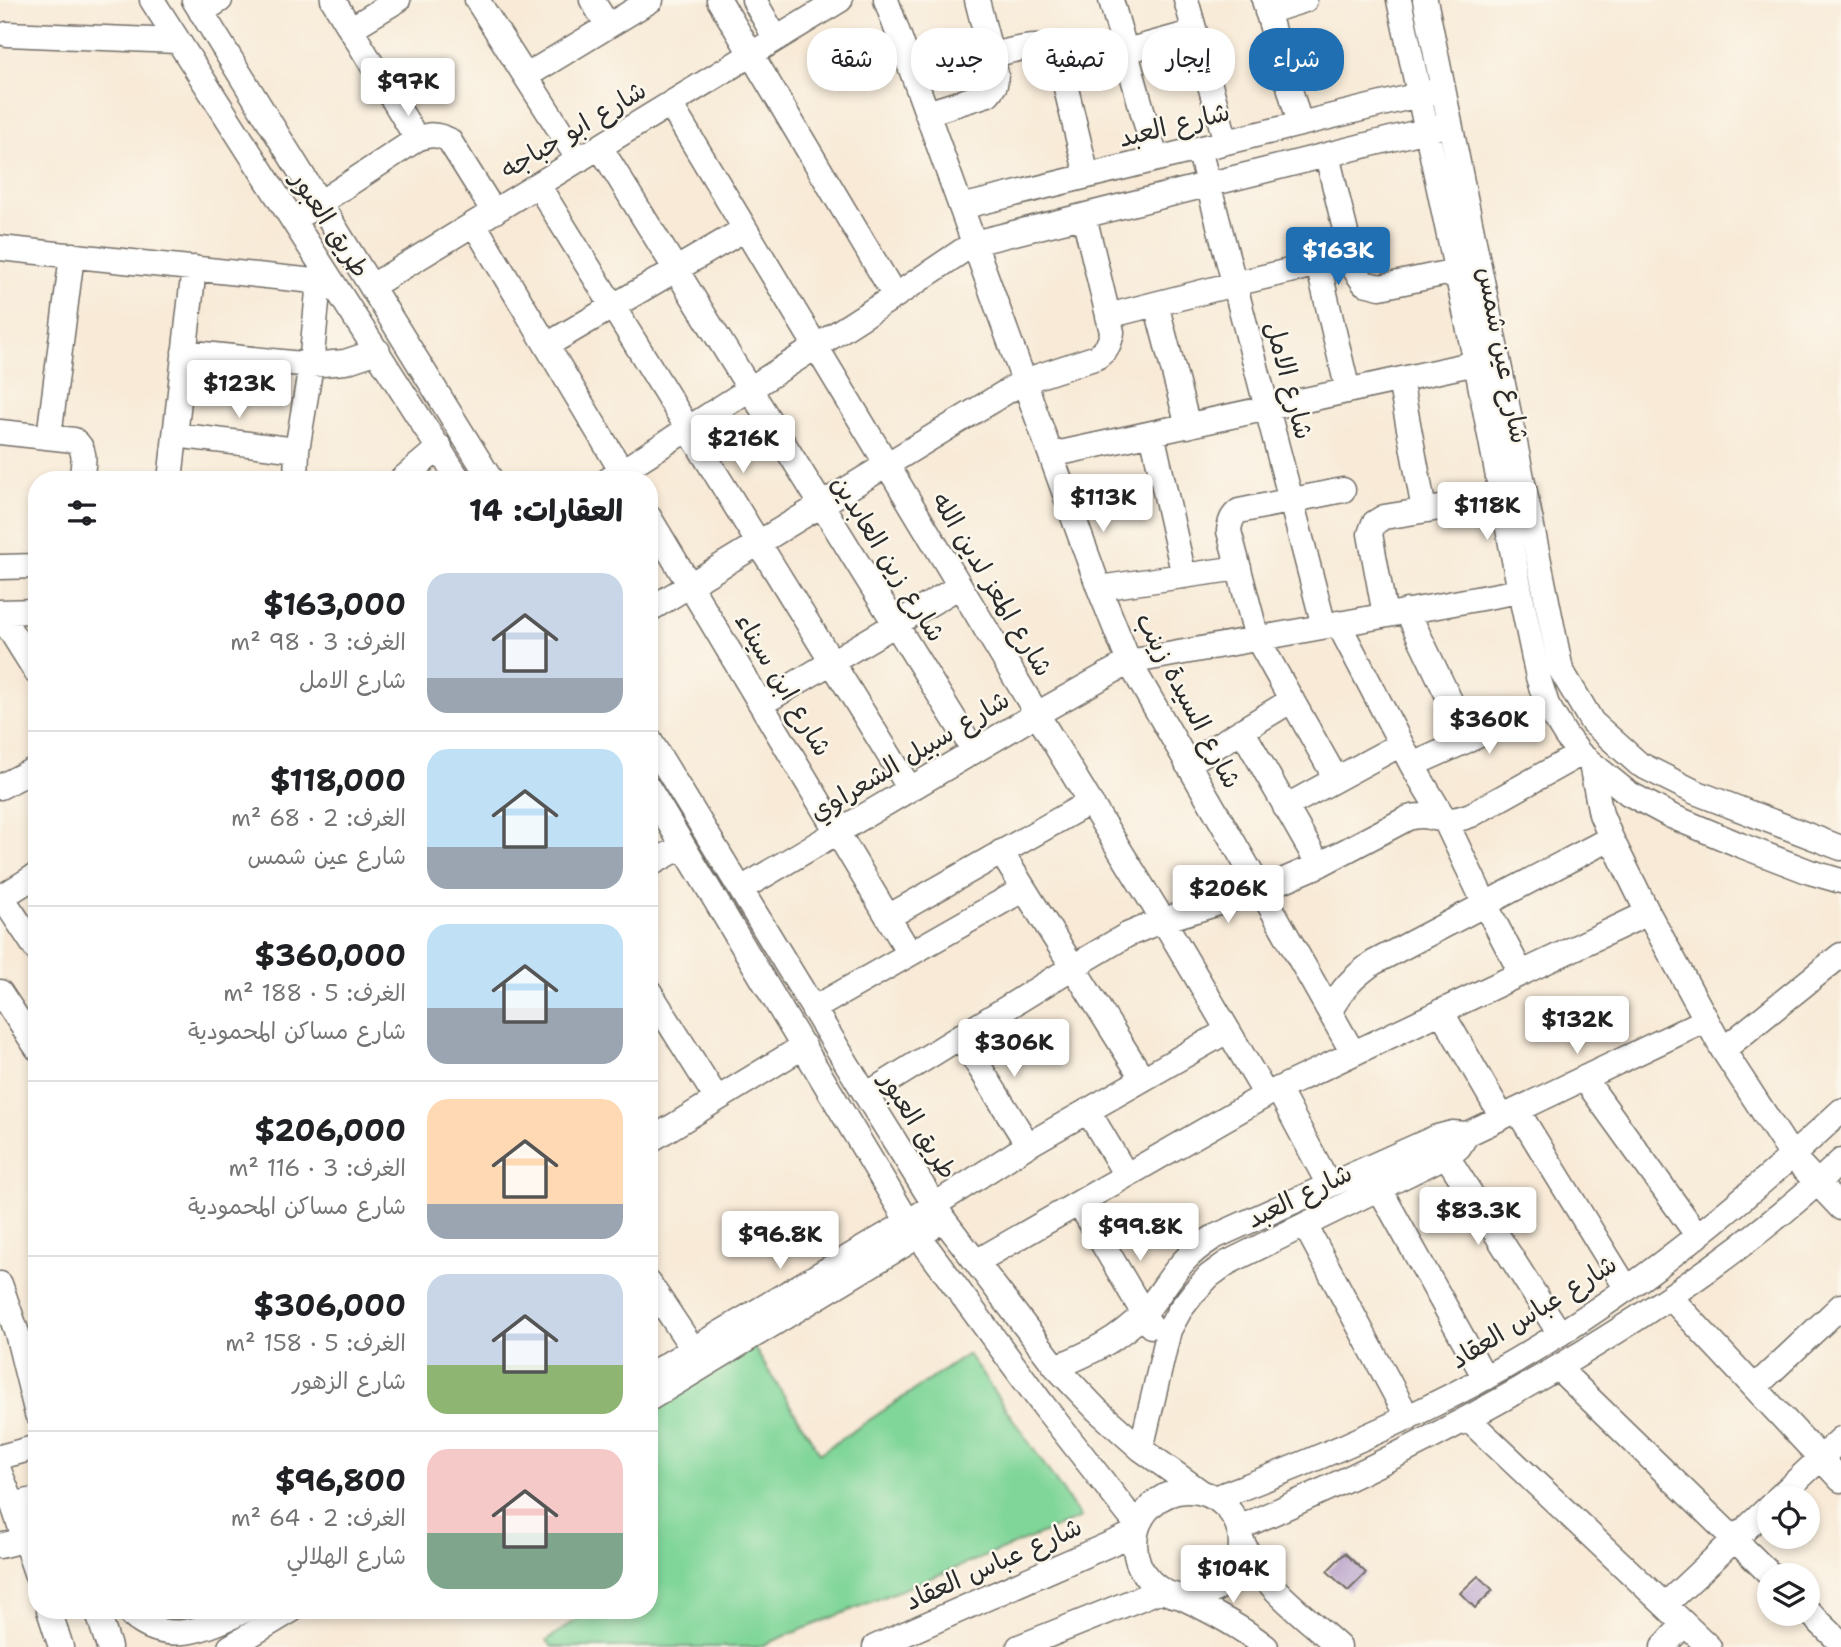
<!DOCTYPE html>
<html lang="ar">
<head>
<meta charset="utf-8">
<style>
	body { margin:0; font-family:"Shantell Sans","Playpen Sans Arabic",sans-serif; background:#f6f6f6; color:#202124; direction:rtl; height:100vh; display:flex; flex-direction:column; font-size:26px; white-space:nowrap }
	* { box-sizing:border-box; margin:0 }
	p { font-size:23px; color:#757577 }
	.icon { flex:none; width:38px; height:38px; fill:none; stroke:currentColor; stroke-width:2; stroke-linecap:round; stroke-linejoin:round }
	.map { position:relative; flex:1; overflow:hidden; direction:ltr }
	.details { position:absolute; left:28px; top:471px; width:630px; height:1148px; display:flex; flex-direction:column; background:#fff; border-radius:28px; box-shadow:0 4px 10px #0003; direction:rtl }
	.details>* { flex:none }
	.banner { position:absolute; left:679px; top:28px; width:665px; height:63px; direction:rtl; display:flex; gap:14px }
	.fabs { position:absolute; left:1757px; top:1486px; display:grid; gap:14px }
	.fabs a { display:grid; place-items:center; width:63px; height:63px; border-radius:50%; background:#fff; box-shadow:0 4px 10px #0003; font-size:35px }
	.price { position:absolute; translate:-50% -60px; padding:0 16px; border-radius:7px; background:#fff; color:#222; font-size:23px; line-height:46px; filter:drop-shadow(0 2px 4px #0008) }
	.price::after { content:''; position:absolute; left:50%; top:42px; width:21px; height:16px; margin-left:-10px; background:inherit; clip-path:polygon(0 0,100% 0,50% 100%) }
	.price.active { background:#1f6fb2; color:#fff }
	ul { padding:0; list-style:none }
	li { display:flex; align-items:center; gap:21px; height:175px; padding:0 35px }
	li+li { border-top:2px solid #e0e0e0 }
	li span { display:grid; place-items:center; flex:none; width:196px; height:140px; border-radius:21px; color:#555 }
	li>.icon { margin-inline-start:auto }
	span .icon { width:84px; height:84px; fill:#fffc; stroke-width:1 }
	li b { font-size:30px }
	h2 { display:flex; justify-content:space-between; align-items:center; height:84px; padding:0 35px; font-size:30px }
	.tag { padding:0 24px; border-radius:28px; background:#fff; box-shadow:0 4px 10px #0003; font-size:24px; line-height:63px }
	.tag.active { background:#1f6fb2; color:#fff }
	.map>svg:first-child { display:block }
</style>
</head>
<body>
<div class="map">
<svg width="1841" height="1647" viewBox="0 0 1841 1647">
	<rect width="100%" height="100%" fill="#fbf7ec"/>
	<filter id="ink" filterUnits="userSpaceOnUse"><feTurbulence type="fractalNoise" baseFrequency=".0143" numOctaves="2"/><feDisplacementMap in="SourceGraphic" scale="14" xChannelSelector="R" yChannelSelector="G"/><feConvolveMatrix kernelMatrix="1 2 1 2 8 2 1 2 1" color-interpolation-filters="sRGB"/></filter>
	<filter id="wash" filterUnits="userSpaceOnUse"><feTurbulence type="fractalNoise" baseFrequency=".00686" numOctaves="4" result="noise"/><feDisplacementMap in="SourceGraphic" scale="28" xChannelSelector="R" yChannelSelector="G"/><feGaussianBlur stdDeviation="1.57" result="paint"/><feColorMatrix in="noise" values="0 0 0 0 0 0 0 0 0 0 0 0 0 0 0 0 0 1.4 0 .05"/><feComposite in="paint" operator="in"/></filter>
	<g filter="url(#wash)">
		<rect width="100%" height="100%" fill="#f8ead7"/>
		<path fill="#80d699" stroke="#568062" stroke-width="2" d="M753,1346L820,1453L968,1354L1081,1518L758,1647H552L547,1640L591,1610H649V1412Z"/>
		<g id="blocks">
			<path fill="#b9a3cb" d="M1345,1553L1366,1573L1348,1591L1327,1571Z
				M1478,1576L1493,1590L1475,1608L1460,1593Z"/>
		</g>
	</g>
	<g filter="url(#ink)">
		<use href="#blocks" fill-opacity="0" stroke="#736e67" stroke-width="2"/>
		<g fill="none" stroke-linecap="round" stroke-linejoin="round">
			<defs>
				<path id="minor" d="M152,0L459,480
					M194,0L491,480
					M333,0L417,139
					M477,0L579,160
					M592,0L608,26
					M719,0L895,296
					M754,0L776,39
					M886,0L1099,588L1129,662L1261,890L1353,1053
					M1111,0L1156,159
					M1186,0L1226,142
					M1264,0L1300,124
					M1399,0L1476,363L1520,591L1538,677L1547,705L1566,736L1580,754L1628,793L1671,816L1740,845L1810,872L1841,881
					M1425,0L1561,670L1592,722L1639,764L1695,792L1841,848
					M201,12L220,0
					M1267,12L1305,0
					M350,29L398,0
					M7,34L177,41
					M1126,51L1195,32
					M992,55C1013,51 1046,37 1059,59L1087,176
					M526,76L651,0
					M670,104L1090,802L1163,920L1266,1095
					M927,113L988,94L995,85L996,74L977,0
					M600,147L974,751
					M1199,149L1324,626
					M1327,155L1355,270L1364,283L1380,287L1456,271
					M538,185L910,789
					M961,207L1435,91
					M306,212L417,139C429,134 437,134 449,140L494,212
					M474,224L627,480
					M0,248L333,283
					M1318,264L1348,391
					M372,286L840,0
					M1156,304L1188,426
					M1108,316L1234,284L1352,256
					M547,345L745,229
					M184,352L311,365L345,362L378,351
					M1400,380L1424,510
					M0,432L74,440C88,450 83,465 81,480
					M1152,433L1184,576
					M175,435L297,450
					M49,437L72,255
					M1051,455L1476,363
					M170,480L194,268
					M296,480L297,450L311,365L319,281
					M401,480L440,447
					M608,480L895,296L974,243L1443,126
					M649,517L910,954
					M0,567L37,566
					M1099,588L1239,568
					M649,610L1024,381L1097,357C1107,350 1110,343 1112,332L1084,216
					M1407,611L1469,740
					M0,612L37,611
					M0,614L37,673
					M1385,615L1370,534L1374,523L1384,517L1502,498
					M1338,623L1412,765L1445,820L1485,904L1521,973
					M761,704L960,586
					M1242,730L1319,865
					M649,739L866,1095L944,1220L1056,1367L1097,1410L1141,1449L1201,1492
					M1187,764L1292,700
					M1591,764L1601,814L1611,838L1648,913L1723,1050L1792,1156L1841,1208
					M1412,765L1547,705
					M1336,779L1257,638L1229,531C1230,522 1232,516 1239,511L1343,490
					M0,787L37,768
					M649,789L908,1222L1043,1405L1137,1525
					M1285,807L1401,744
					M1001,852L1143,1079
					M649,865L683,846
					M741,889L1037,714L1129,662L1520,591
					M2,897L37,950
					M0,898L37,875
					M888,917L1090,802
					M649,991L717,1099
					M0,992L37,1048
					M813,1009L1024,889
					M1330,1011C1342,989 1352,978 1373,963L1611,838
					M1441,1011L1502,1117
					M960,1036L1028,1145
					M1723,1050L1841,955
					M1584,1078L1698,1236
					M1278,1089L1329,1185
					M866,1095L1073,967L1127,935L1163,920L1261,890L1319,865L1408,818C1427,813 1431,819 1448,820C1457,820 1463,818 1471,815L1580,754
					M1517,1110L1627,1289
					M1088,1111L1126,1175
					M1439,1140L1446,1155L1560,1334
					M649,1141L804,1046
					M1379,1188L1485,1378
					M1079,1203L1151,1326
					M1305,1225L1408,1418
					M976,1262L1266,1095L1648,913
					M649,1283L693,1349
					M0,1284L17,1333L37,1414
					M1670,1297L1841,1480
					M1056,1367C1089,1354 1119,1339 1144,1313C1159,1297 1169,1277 1184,1261C1193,1251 1203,1244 1214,1237L1437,1137L1452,1133L1467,1134L1706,1020
					M1558,1368L1771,1575
					M649,1375L908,1222L1028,1145L1227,1031
					M1755,1387L1841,1306
					M649,1399L930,1229
					M1468,1419L1709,1647
					M1141,1449L1169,1330L1180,1310L1194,1292L1209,1276L1227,1263L1453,1152L1459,1147L1467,1134
					M0,1457L37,1447
					M0,1473L13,1505L37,1576
					M1135 1544a53 53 0 1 1 106 0a53 53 0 1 1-106 0Z
					M1215,1498C1353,1447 1487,1386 1608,1302C1691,1245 1767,1180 1841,1111
					M1778,1498L1841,1439
					M13,1505L37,1499
					M1239,1528C1378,1468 1512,1400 1639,1317C1711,1270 1779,1220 1841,1161
					M1242,1541C1262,1587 1303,1614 1339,1647
					M0,1546L23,1540
					M1181,1597C1211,1611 1240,1626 1266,1647
					M1665,1605L1769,1507
					M49,1610L61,1647
					M97,1610L109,1647
					M126,1610C162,1647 202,1632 245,1610
					M1808,1611L1841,1643
					M230,1647L292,1610
					M875,1647L1135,1533
					M1019,1647L1161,1590
					M1663,1647L1684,1624"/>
			</defs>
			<use href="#minor" stroke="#736e67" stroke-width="27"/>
			<use href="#minor" stroke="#fff" stroke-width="24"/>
		</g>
	</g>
	<g text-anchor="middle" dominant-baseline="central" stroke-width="5" stroke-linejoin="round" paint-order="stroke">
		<g font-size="26" fill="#2b2b2b" stroke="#fbf7ec">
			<text transform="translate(1174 124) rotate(-14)">شارع العبد</text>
			<text transform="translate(573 129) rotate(-31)">شارع ابو حباجه</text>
			<text transform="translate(331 224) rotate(57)">طريق العبور</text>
			<text transform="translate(1504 355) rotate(79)">شارع عين شمس</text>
			<text transform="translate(1290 380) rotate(75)">شارع الامل</text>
			<text transform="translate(889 558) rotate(58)">شارع زين العابدين</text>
			<text transform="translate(993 584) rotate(59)">شارع المعز لدين الله</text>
			<text transform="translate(784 684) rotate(59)">شارع ابن سيناء</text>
			<text transform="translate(1189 700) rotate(62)">شارع السيدة زينب</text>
			<text transform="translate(909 755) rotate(-31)">شارع سبيل الشعراوي</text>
			<text transform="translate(919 1125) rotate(58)">طريق العبور</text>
			<text transform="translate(1299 1195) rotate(-26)">شارع العبد</text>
			<text transform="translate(1533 1311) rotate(-32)">شارع عباس العقاد</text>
			<text transform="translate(993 1563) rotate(-24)">شارع عباس العقاد</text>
		</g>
	</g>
</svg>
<div class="fabs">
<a><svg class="icon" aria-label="locate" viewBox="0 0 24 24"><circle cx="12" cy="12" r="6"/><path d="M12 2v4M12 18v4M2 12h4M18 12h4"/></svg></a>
<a><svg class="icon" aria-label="layers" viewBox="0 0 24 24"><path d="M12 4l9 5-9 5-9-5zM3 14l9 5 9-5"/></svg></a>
</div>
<b class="price" style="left:408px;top:118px">$97K</b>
<b class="price active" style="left:1338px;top:287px">$163K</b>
<b class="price" style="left:239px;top:420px">$123K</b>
<b class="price" style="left:743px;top:475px">$216K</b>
<b class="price" style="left:1103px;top:534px">$113K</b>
<b class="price" style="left:1487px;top:542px">$118K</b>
<b class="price" style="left:1489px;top:756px">$360K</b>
<b class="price" style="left:1228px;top:925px">$206K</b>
<b class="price" style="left:1577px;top:1056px">$132K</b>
<b class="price" style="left:1014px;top:1079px">$306K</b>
<b class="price" style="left:1478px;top:1247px">$83.3K</b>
<b class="price" style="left:1140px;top:1263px">$99.8K</b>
<b class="price" style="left:780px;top:1271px">$96.8K</b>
<b class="price" style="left:1233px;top:1605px">$104K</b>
<div class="banner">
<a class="tag active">شراء</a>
<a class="tag">إيجار</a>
<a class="tag">تصفية</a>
<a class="tag">جديد</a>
<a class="tag">شقة</a>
</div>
<section class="details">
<h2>العقارات: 14<svg class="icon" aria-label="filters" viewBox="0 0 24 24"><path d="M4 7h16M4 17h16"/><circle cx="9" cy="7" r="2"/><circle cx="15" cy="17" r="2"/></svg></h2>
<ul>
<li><span style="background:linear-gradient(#c9d6e8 75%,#9aa5b1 0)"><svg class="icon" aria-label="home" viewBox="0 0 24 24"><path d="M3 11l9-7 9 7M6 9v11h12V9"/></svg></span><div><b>$163,000</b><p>الغرف: 3 · 98 m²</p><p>شارع الامل</p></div></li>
<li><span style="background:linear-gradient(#bfe0f5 70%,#9aa5b1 0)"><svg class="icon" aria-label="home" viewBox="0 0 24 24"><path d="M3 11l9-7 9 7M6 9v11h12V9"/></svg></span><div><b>$118,000</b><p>الغرف: 2 · 68 m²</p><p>شارع عين شمس</p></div></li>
<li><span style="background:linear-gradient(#bfe0f5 60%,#9aa5b1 0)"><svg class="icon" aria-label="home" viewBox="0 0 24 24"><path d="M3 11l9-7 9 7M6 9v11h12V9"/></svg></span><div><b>$360,000</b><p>الغرف: 5 · 188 m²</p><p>شارع مساكن المحمودية</p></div></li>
<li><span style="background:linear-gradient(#ffd9b3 75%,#9aa5b1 0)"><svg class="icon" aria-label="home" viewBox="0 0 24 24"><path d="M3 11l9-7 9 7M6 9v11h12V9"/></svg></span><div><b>$206,000</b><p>الغرف: 3 · 116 m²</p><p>شارع مساكن المحمودية</p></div></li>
<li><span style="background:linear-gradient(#c9d6e8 65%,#8fb573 0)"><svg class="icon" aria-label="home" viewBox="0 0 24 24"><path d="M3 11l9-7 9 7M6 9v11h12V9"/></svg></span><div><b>$306,000</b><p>الغرف: 5 · 158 m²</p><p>شارع الزهور</p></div></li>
<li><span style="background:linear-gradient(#f6c9c9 60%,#7fa58c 0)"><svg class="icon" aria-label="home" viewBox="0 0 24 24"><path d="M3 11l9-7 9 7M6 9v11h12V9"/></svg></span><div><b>$96,800</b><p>الغرف: 2 · 64 m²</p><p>شارع الهلالي</p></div></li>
</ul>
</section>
</div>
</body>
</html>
